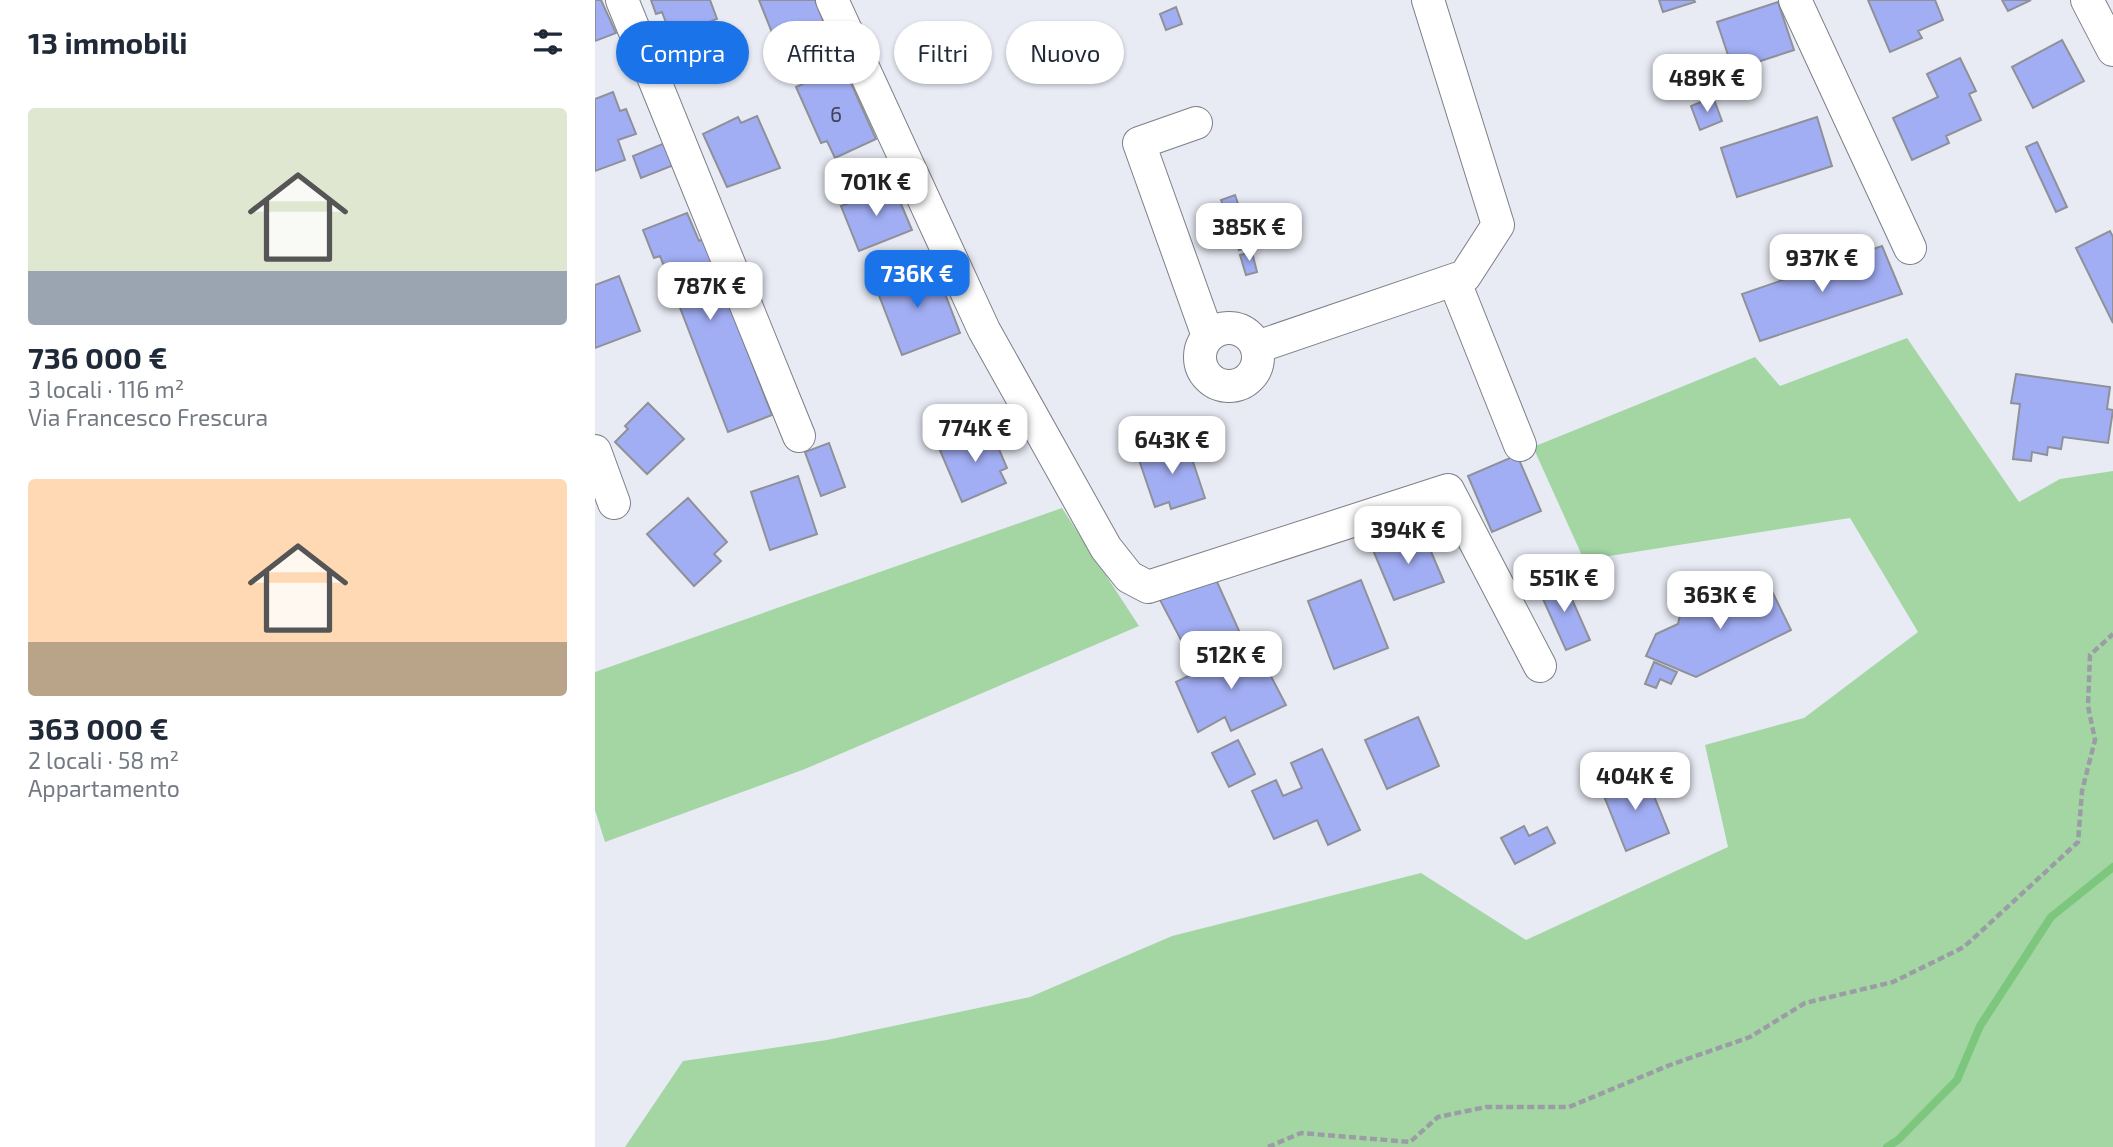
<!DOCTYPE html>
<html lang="it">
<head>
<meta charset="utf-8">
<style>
	body { margin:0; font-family:"Exo 2",sans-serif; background:#f2f2f3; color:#1f2937; height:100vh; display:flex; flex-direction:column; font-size:26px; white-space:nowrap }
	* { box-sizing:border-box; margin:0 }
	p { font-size:23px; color:#747a83 }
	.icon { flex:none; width:38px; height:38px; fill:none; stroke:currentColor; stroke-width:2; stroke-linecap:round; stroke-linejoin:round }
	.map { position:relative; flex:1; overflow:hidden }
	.side { display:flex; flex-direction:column; background:#fff; width:595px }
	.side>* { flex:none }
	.guide { position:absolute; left:21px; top:21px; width:665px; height:63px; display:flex; gap:14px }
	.price { position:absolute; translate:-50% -60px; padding:0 16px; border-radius:14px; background:#fff; color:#222; font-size:23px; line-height:46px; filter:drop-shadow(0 2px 4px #0008) }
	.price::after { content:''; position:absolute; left:50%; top:42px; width:21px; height:16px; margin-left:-10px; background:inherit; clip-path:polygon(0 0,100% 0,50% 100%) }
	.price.active { background:#1a73e8; color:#fff }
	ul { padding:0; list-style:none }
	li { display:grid; align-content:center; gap:14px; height:371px; padding:0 28px }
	li span { display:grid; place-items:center; height:217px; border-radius:7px; color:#555 }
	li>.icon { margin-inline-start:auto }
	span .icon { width:126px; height:126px; fill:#fffc; stroke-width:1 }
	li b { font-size:30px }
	h2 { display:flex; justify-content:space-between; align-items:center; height:84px; padding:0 28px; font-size:30px }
	.chip { padding:0 24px; border-radius:32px; background:#fff; box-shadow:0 2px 5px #0004; font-size:24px; line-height:63px }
	.chip.active { background:#1a73e8; color:#fff }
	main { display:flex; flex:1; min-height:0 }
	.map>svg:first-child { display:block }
</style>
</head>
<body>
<main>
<section class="side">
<h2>13 immobili<svg class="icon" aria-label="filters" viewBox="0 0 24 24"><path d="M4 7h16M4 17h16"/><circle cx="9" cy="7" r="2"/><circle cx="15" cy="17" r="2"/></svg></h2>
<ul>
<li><span style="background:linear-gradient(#dfe7d0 75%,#9aa5b1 0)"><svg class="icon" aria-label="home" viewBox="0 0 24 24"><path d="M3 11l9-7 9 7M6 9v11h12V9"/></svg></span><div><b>736 000 €</b><p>3 locali · 116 m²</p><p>Via Francesco Frescura</p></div></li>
<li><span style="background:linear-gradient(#ffd9b3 75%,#b9a48a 0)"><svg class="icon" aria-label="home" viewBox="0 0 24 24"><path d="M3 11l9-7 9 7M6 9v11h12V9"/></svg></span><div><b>363 000 €</b><p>2 locali · 58 m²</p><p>Appartamento</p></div></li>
</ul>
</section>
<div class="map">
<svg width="1518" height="1147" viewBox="0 0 1518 1147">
	<rect width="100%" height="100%" fill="#e8ebf4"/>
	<path fill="#a4d6a4" d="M1312,338L1424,502L1465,479L1518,471V1147H30L88,1061L232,1040L435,997L577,936L826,873L931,940L1133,847L1110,745L1209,718L1323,632L1255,518L989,560L938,447L1160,357L1185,386Z
		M467,508L544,626L210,769L10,842L0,810V672Z"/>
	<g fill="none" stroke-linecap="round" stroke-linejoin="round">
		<path stroke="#7cc77d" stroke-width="8" d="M1292,1147L1303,1140L1362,1080L1385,1026L1456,917L1518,867"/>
	</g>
	<path fill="#a2aef4" stroke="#8f9199" stroke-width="2" d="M0,0H6L21,33L0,41Z
		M56,0H115L122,19L76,36L67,12L61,14Z
		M164,0H220L232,31L184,50Z
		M1064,0H1099L1100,2L1068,12Z
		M1273,0H1340L1348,20L1323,31L1327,38L1295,52Z
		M1407,0H1436L1413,11Z
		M1183,2L1199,50L1138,70L1122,22Z
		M581,7L587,24L571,30L565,14Z
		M353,26L357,47L332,52L328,31Z
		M1467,40L1489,81L1438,108L1417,67Z
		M242,52L281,139L240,158L232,141L226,143L201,87L208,84L202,70Z
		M1365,58L1381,91L1374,94L1386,120L1351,136L1354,143L1317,160L1298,118L1343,97L1332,74Z
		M18,92L25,111L31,109L41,134L23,140L30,160L0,171V99Z
		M1118,97L1127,121L1105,130L1096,106Z
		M162,116L185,168L132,187L108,134L143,117L146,123Z
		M1222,117L1237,166L1142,197L1126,148Z
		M75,141L84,163L46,178L38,156Z
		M1442,142L1472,207L1461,212L1431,147Z
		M298,185L317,230L264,251L246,206Z
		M640,195L647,215L654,212L665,243L644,250L626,200Z
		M92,213L104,241L109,239L177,415L133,432L65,256L59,258L48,230Z
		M1515,231L1518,237V323L1481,248Z
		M1287,246L1307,294L1165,341L1147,294Z
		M657,252L662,272L651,275L645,255Z
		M330,265L337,281L344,278L365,333L307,355L280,285Z
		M24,276L45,331L0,348V285Z
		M1421,374L1515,387L1512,409L1518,410L1513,443L1468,437L1466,449L1453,447L1452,455L1437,452L1436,461L1418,459L1425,404L1416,403Z
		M53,403L89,439L52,474L20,442L33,429L30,426Z
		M394,426L412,468L405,471L411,483L367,502L344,448Z
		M591,441L610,498L576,509L574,502L560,507L543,457Z
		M234,443L250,487L226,496L210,452Z
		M922,455L946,511L897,532L873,476Z
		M203,476L222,534L175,550L156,492Z
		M93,498L132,542L119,554L126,561L99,586L52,534Z
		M828,533L849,582L799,600L778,550Z
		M618,573L645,633L595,657L565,600Z
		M967,577L995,640L971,650L943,588Z
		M766,580L793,648L739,669L713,601Z
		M1172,581L1196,630L1101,677L1051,656L1061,634L1083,624L1085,615L1110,602L1113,605Z
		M659,644L691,705L636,731L630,717L603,732L581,682Z
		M1059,662L1082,672L1076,684L1065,679L1061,688L1050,684Z
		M823,717L844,766L792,789L770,740Z
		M643,740L660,774L634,787L617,753Z
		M727,749L765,830L733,845L722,820L679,839L657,791L681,780L688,796L707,788L696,763Z
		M1050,774L1074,833L1031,851L1007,791Z
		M929,826L934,836L952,827L960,843L920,864L906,838Z"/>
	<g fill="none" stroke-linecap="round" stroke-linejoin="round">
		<defs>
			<path id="minor" d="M27,0L204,436
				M237,0L389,330L511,548L534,577L553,587L853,490L945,666
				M1200,0L1315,248
				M1492,0L1518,50
				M601,123L544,143L613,336
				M859,280L925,445
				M605 357a29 29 0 1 1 58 0a29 29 0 1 1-58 0Z
				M662,347L870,276L903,225L833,0
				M0,451L19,503"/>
		</defs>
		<use href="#minor" stroke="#7d7f88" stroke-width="34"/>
		<path stroke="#9b9da4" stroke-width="4.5" stroke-dasharray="7 3.5" stroke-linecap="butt" d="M673,1147L706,1133L815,1142L843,1117L891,1107H974L1075,1065L1155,1037L1210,1003L1298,982L1369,947L1483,842L1487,791L1500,740L1493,706L1495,655L1518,634"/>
		<use href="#minor" stroke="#fff" stroke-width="32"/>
	</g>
	<g text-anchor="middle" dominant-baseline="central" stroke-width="5" stroke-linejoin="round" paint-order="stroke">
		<g font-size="21" fill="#404458">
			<text x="241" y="113">6</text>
		</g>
	</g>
</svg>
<b class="price" style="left:1112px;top:114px">489K €</b>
<b class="price" style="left:281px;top:218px">701K €</b>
<b class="price" style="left:654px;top:263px">385K €</b>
<b class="price" style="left:1227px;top:294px">937K €</b>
<b class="price active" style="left:322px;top:310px">736K €</b>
<b class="price" style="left:115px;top:322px">787K €</b>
<b class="price" style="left:380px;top:464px">774K €</b>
<b class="price" style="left:577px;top:476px">643K €</b>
<b class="price" style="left:813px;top:566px">394K €</b>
<b class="price" style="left:969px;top:614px">551K €</b>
<b class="price" style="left:1125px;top:631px">363K €</b>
<b class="price" style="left:636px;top:691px">512K €</b>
<b class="price" style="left:1040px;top:812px">404K €</b>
<div class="guide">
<a class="chip active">Compra</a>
<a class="chip">Affitta</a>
<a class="chip">Filtri</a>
<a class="chip">Nuovo</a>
</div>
</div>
</main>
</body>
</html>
